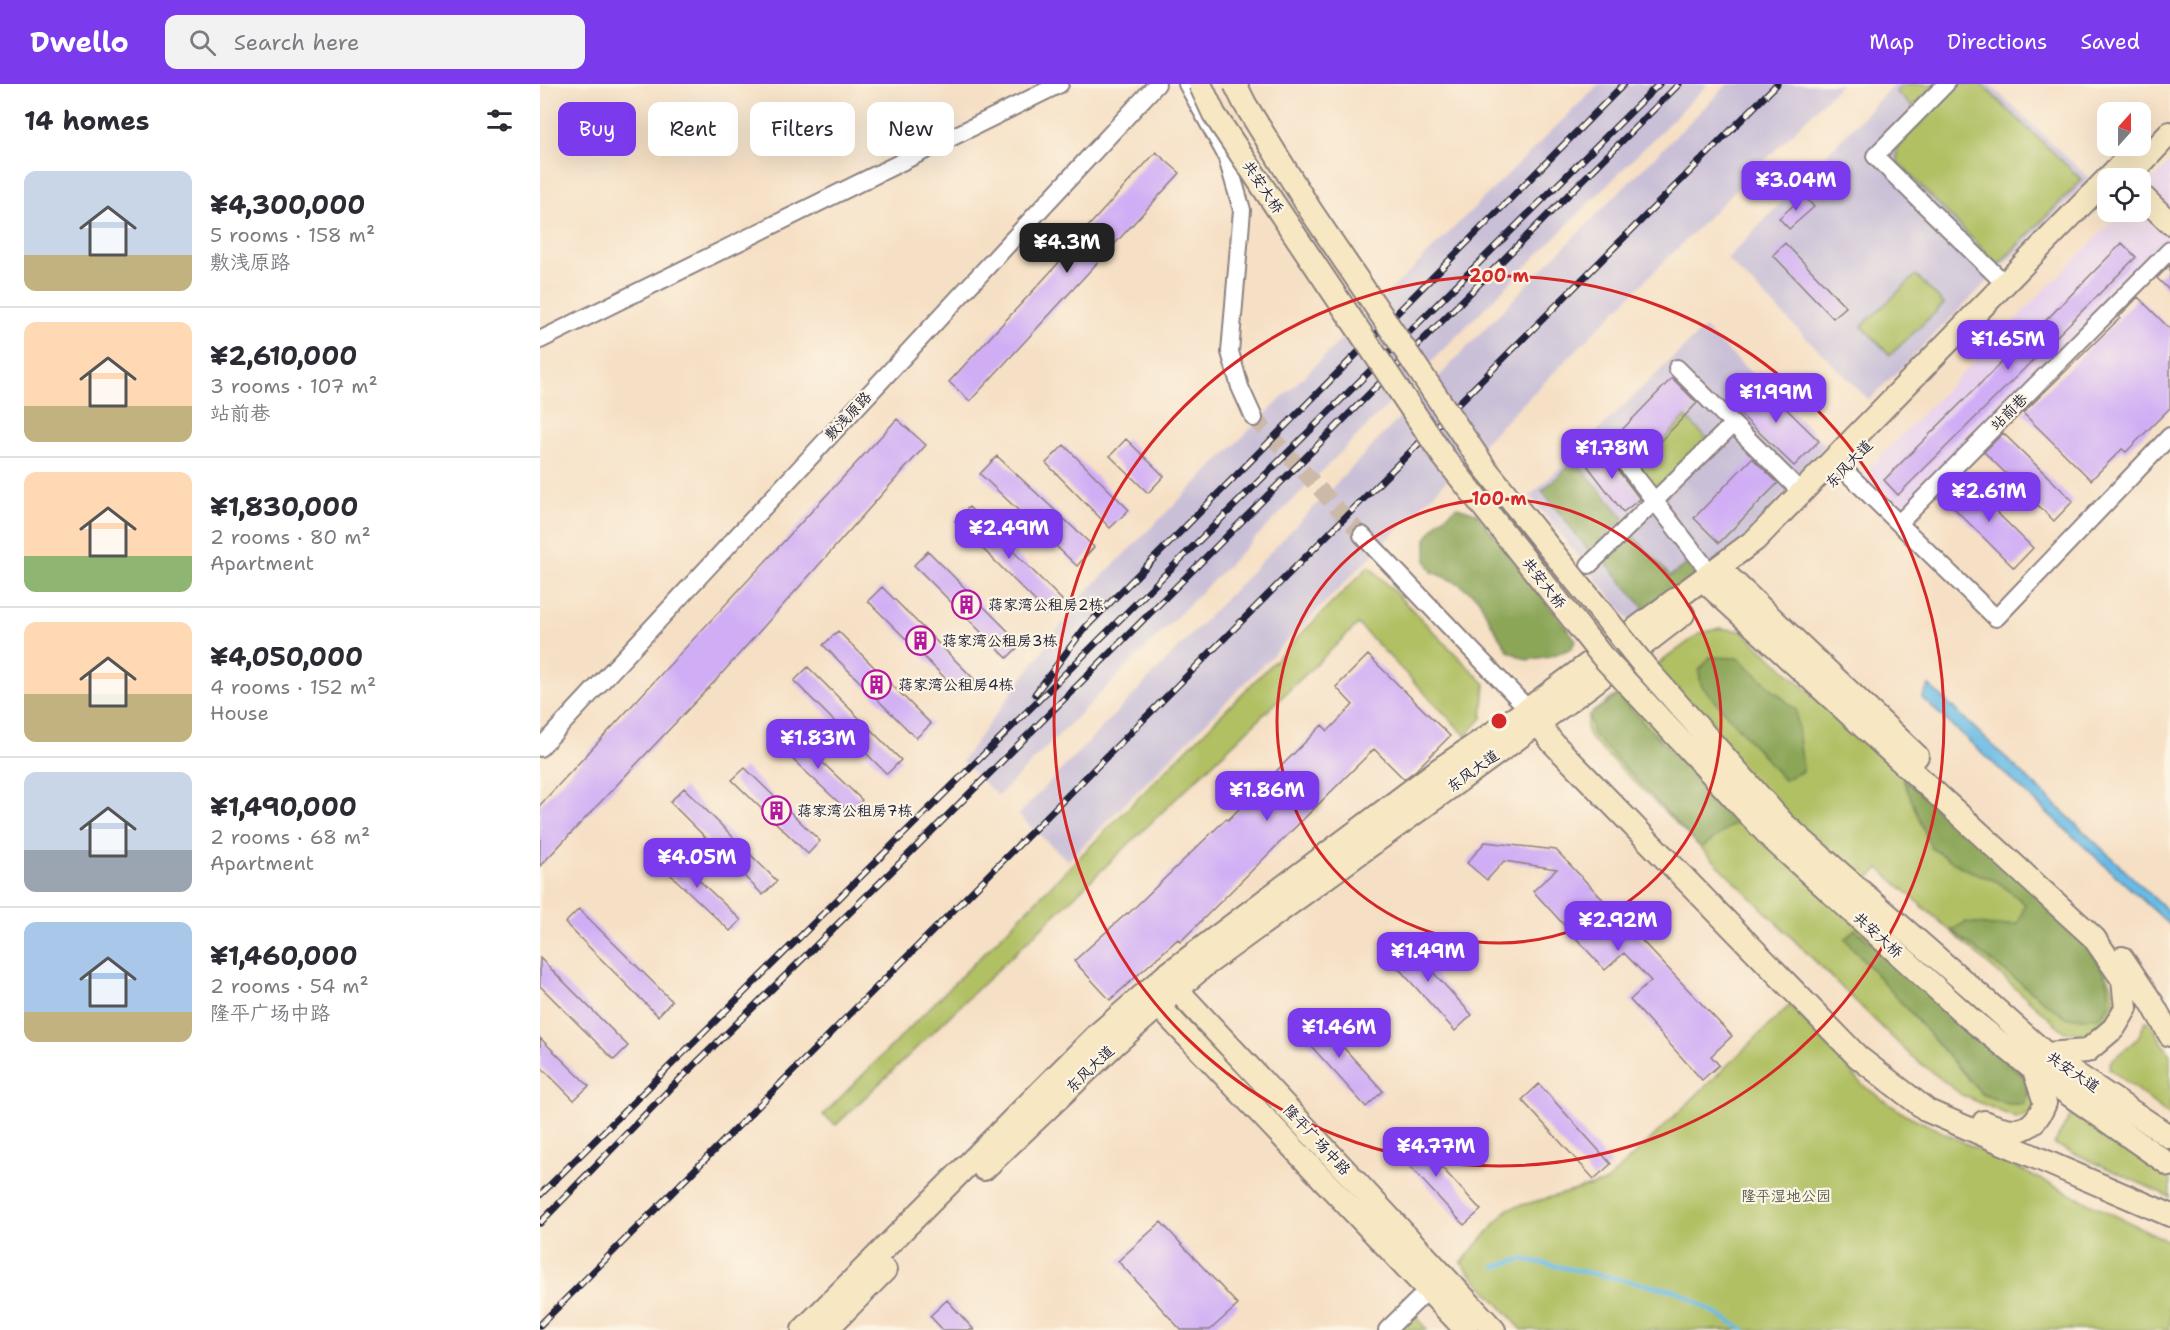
<!DOCTYPE html>
<html lang="en">
<head>
<meta charset="utf-8">
<style>
	body { margin:0; font-family:"Shantell Sans","LXGW WenKai TC",sans-serif; background:#f2f2f3; color:#2b2b33; height:100vh; display:flex; flex-direction:column; font-size:22px; white-space:nowrap }
	* { box-sizing:border-box; margin:0 }
	p { font-size:20px; color:#7c7c81 }
	.icon { flex:none; width:33px; height:33px; fill:none; stroke:currentColor; stroke-width:2; stroke-linecap:round; stroke-linejoin:round }
	.map { position:relative; flex:1; overflow:hidden }
	.sheet { display:flex; flex-direction:column; background:#fff; width:540px }
	.sheet>* { flex:none }
	.guide { position:absolute; left:18px; top:18px; width:570px; height:54px; display:flex; gap:12px }
	.needle { width:39px; rotate:21deg }
	.tools { position:absolute; left:1557px; top:18px; display:grid; gap:12px }
	.tools a { display:grid; place-items:center; width:54px; height:54px; border-radius:12px; background:#fff; box-shadow:0 6px 24px #0002; font-size:30px }
	.price { position:absolute; translate:-50% -51px; padding:0 14px; border-radius:12px; background:#7c3aed; color:#fff; font-size:20px; line-height:39px; filter:drop-shadow(0 2px 3px #0008) }
	.price::after { content:''; position:absolute; left:50%; top:36px; width:18px; height:14px; margin-left:-9px; background:inherit; clip-path:polygon(0 0,100% 0,50% 100%) }
	.price.on { background:#222; color:#fff }
	ul { padding:0; list-style:none }
	li { display:flex; align-items:center; gap:18px; height:150px; padding:0 24px }
	li+li { border-top:2px solid #e1e1e2 }
	li span { display:grid; place-items:center; flex:none; width:168px; height:120px; border-radius:12px; color:#555 }
	li>.icon { margin-inline-start:auto }
	span .icon { width:72px; height:72px; fill:#fffc; stroke-width:1 }
	li b { font-size:26px }
	h2 { display:flex; justify-content:space-between; align-items:center; height:72px; padding:0 24px; font-size:26px }
	.chip { padding:0 21px; border-radius:12px; background:#fff; box-shadow:0 6px 24px #0002; font-size:21px; line-height:54px }
	.chip.on { background:#7c3aed; color:#fff }
	header { display:flex; align-items:center; gap:36px; box-sizing:border-box; height:84px; padding:0 30px; background:#7c3aed; color:#fff }
	header strong { font-size:28px }
	nav { display:flex; gap:33px; margin-inline-start:auto; font-size:21px }
	.search { width:420px; height:54px; background:#f2f2f3; display:flex; align-items:center; gap:15px; box-sizing:border-box; padding:0 21px; border-radius:12px; color:#7c7c81; font-size:22px }
	main { display:flex; flex:1; min-height:0 }
	.map>svg:first-child { display:block }
</style>
</head>
<body>
<header>
<strong>Dwello</strong>
<div class="search"><svg class="icon" aria-label="search" viewBox="0 0 24 24"><circle cx="10" cy="10" r="6"/><path d="M15 15l6 6"/></svg>Search here</div>
<nav><a>Map</a><a>Directions</a><a>Saved</a></nav>
</header>
<main>
<section class="sheet">
<h2>14 homes<svg class="icon" aria-label="filters" viewBox="0 0 24 24"><path d="M4 7h16M4 17h16"/><circle cx="9" cy="7" r="2"/><circle cx="15" cy="17" r="2"/></svg></h2>
<ul>
<li><span style="background:linear-gradient(#c9d6e8 70%,#c2b280 0)"><svg class="icon" aria-label="home" viewBox="0 0 24 24"><path d="M3 11l9-7 9 7M6 9v11h12V9"/></svg></span><div><b>¥4,300,000</b><p>5 rooms · 158 m²</p><p>敷浅原路</p></div></li>
<li><span style="background:linear-gradient(#ffd9b3 70%,#c2b280 0)"><svg class="icon" aria-label="home" viewBox="0 0 24 24"><path d="M3 11l9-7 9 7M6 9v11h12V9"/></svg></span><div><b>¥2,610,000</b><p>3 rooms · 107 m²</p><p>站前巷</p></div></li>
<li><span style="background:linear-gradient(#ffd9b3 70%,#8fb573 0)"><svg class="icon" aria-label="home" viewBox="0 0 24 24"><path d="M3 11l9-7 9 7M6 9v11h12V9"/></svg></span><div><b>¥1,830,000</b><p>2 rooms · 80 m²</p><p>Apartment</p></div></li>
<li><span style="background:linear-gradient(#ffd9b3 60%,#c2b280 0)"><svg class="icon" aria-label="home" viewBox="0 0 24 24"><path d="M3 11l9-7 9 7M6 9v11h12V9"/></svg></span><div><b>¥4,050,000</b><p>4 rooms · 152 m²</p><p>House</p></div></li>
<li><span style="background:linear-gradient(#c9d6e8 65%,#9aa5b1 0)"><svg class="icon" aria-label="home" viewBox="0 0 24 24"><path d="M3 11l9-7 9 7M6 9v11h12V9"/></svg></span><div><b>¥1,490,000</b><p>2 rooms · 68 m²</p><p>Apartment</p></div></li>
<li><span style="background:linear-gradient(#a9c7e8 75%,#c2b280 0)"><svg class="icon" aria-label="home" viewBox="0 0 24 24"><path d="M3 11l9-7 9 7M6 9v11h12V9"/></svg></span><div><b>¥1,460,000</b><p>2 rooms · 54 m²</p><p>隆平广场中路</p></div></li>
</ul>
</section>
<div class="map">
<svg width="1630" height="1246" viewBox="0 0 1630 1246">
	<rect width="100%" height="100%" fill="#fcf5e5"/>
	<filter id="ink" filterUnits="userSpaceOnUse"><feTurbulence type="fractalNoise" baseFrequency=".0167" numOctaves="2"/><feDisplacementMap in="SourceGraphic" scale="12" xChannelSelector="R" yChannelSelector="G"/><feConvolveMatrix kernelMatrix="1 2 1 2 8 2 1 2 1" color-interpolation-filters="sRGB"/></filter>
	<filter id="wash" filterUnits="userSpaceOnUse"><feTurbulence type="fractalNoise" baseFrequency=".008" numOctaves="4" result="noise"/><feDisplacementMap in="SourceGraphic" scale="24" xChannelSelector="R" yChannelSelector="G"/><feGaussianBlur stdDeviation="1.35" result="paint"/><feColorMatrix in="noise" values="0 0 0 0 0 0 0 0 0 0 0 0 0 0 0 0 0 1.4 0 .05"/><feComposite in="paint" operator="in"/></filter>
	<g filter="url(#wash)">
		<rect width="100%" height="100%" fill="#f6e0c5"/>
		<path fill="#e8d2ee" d="M1630,78V157L1363,428L1323,390L1582,128H1600L1601,108Z"/>
		<path fill="#c9bfd7" d="M1059,0H1168L458,712L422,677L543,511Z
			M1188,0H1301L528,777L478,731L1008,179Z
			M1354,0H1449L1550,95L1329,316L1187,175Z
			M1164,244L1286,361L1204,456L1092,540L990,412Z"/>
		<path fill="#b0c063" stroke="#69714f" stroke-width="1.5" d="M1363,0H1395L1373,23L1356,8Z
			M1416,0H1441L1542,96L1458,181L1358,79L1356,65Z
			M1376,191L1404,220L1350,271L1322,242Z
			M1146,333L1168,356L1118,407L1095,385Z
			M829,482L945,600L942,634L926,652L818,540L296,1041L283,1031Z
			M1179,544L1202,547L1555,866C1573,904 1590,920 1549,950L1525,948L1339,784L1299,826L1482,984L1495,1019L1491,1029L1478,1035L1422,1011L1371,972L1050,654L1046,644L1049,631L1159,550Z
			M1250,921L1324,1002L1361,1028L1630,1158V1246H982L921,1179L968,1125L1066,1098Z
			M1605,937L1612,941L1630,971V1032L1569,984L1571,977L1598,954Z
			M1532,1029L1630,1094V1113L1514,1060Z
			M872,1228L887,1246H854Z"/>
		<path fill="#8ca659" stroke="#57644a" stroke-width="1.5" d="M1035,377L1084,434L1049,467L1002,407Z
			M917,423L936,429L1036,556L1031,565L1010,572L987,576L968,567L952,541L938,514L918,499L892,488L886,477V455L899,437Z
			M1092,451L1130,492L1154,475L1163,486L1108,529L1066,479Z
			M1170,573L1198,574L1256,626L1263,687L1244,696L1161,601L1159,587Z
			M1078,612L1198,737L1161,764L1053,650L1049,631Z
			M1363,695L1514,823L1558,877L1568,899L1570,920L1559,934H1526L1411,846L1426,838L1453,842L1478,840L1485,820L1458,798L1423,784L1391,764Z
			M1315,845L1483,991L1489,1006L1484,1020H1468L1442,1010L1305,855Z"/>
		<path fill="#69bbe5" stroke="#466e90" stroke-width="1.5" d="M1389,601L1630,829V841L1382,614Z"/>
		<g fill="none" stroke-linecap="round" stroke-linejoin="round">
			<path stroke="#69bbe5" stroke-width="4.5" d="M955,1183L982,1175L1137,1207L1204,1246"/>
		</g>
		<g id="blocks">
			<path fill="#d0adf5" d="M616,68L640,89L430,317L409,298L547,148L545,146Z
				M1264,112L1274,123L1249,145L1239,134Z
				M1245,159L1306,223L1293,234L1233,171Z
				M1582,159L1596,173L1358,411L1344,396L1462,278L1464,279Z
				M1630,181V207L1617,194Z
				M1598,213L1630,245V324L1586,368L1582,365L1551,396L1483,329L1580,234L1579,233Z
				M1132,294L1157,319L1100,379L1077,351Z
				M1219,298L1279,357L1254,382L1194,324Z
				M357,335L386,361L176,596L0,782V721Z
				M1463,349L1533,417L1514,437L1444,368Z
				M586,355L624,392L608,409L570,372Z
				M524,361L589,426L570,444L506,379Z
				M1060,363L1100,415L1083,428L1043,376Z
				M457,372L554,463L537,482L440,390Z
				M1212,374L1238,399L1179,459L1154,434Z
				M1423,395L1493,464L1474,484L1404,414Z
				M429,423L522,516L508,530L415,437Z
				M388,467L481,560L467,574L374,481Z
				M342,503L435,596L421,610L328,517Z
				M298,547L391,640L376,654L283,561Z
				M828,571L910,652L876,686L864,695L834,665L640,858L638,855L570,916L534,877L587,829L588,830L686,735L688,736L782,641L788,647L813,621L796,603Z
				M268,583L361,676L347,690L254,597Z
				M246,644L322,716L310,729L233,657Z
				M205,684L280,757L268,770L192,696Z
				M144,704L237,797L223,811L130,718Z
				M945,758L1016,766L1192,952L1171,972L1179,981L1162,996L1090,916L1111,897L1084,869L1065,886L993,807L1017,785L964,777L947,796L927,779Z
				M123,762L201,836L190,847L113,774Z
				M39,825L132,917L118,932L25,839Z
				M860,852L932,931L915,947L843,867Z
				M0,874L88,962L74,976L0,902Z
				M771,928L843,1007L826,1023L754,943Z
				M0,954L49,1002L34,1016L0,982Z
				M999,1000L1071,1080L1054,1095L982,1016Z
				M868,1047L941,1126L924,1141L851,1062Z
				M621,1138L698,1221L670,1246H641L578,1177Z
				M407,1216L434,1246H403L390,1232Z"/>
		</g>
	</g>
	<g filter="url(#ink)">
		<use href="#blocks" fill-opacity="0" stroke="#8c8180" stroke-width="1.5"/>
		<g fill="none" stroke-linecap="round" stroke-linejoin="round">
			<path stroke="#ccbaa9" stroke-width="16" stroke-dasharray="16 8" stroke-linecap="butt" d="M714,334L822,451"/>
			<defs>
				<path id="street" d="M647,0L686,71L702,126L690,268L700,303L714,334
					M1406,0L1335,72L1465,200
					M0,256L520,0
					M1137,284L1262,409
					M1069,358L1171,490
					M1303,385L1456,534L1630,352
					M1359,439L1630,166
					M822,451L988,625
					M1049,481L1193,340
					M0,664L617,0
					M847,1246L888,1206"/>
				<path id="secondary" d="M1594,87L1630,49
					M1600,110L1630,139
					M1179,484L1377,672
					M1163,496L1554,854L1583,896L1586,924L1574,944L1547,967L1506,970
					M991,629L1012,658L1318,973L1388,1027L1630,1131
					M1582,874L1612,919L1630,951
					M628,896L954,1246
					M609,912L926,1246
					M1443,914L1506,970L1630,1053
					M1428,933L1494,986L1630,1081
					M1444,1038C1473,1050 1492,1052 1505,1019L1494,986
					M444,1085L574,961L664,882L1051,601L1143,530
					M263,1246L558,950L625,892L901,684L988,625L1215,456L1599,62
					M286,1246L345,1186"/>
			</defs>
			<use href="#street" stroke="#8c8180" stroke-width="20"/>
			<use href="#secondary" stroke="#8c8180" stroke-width="26"/>
			<use href="#street" stroke="#fff" stroke-width="16"/>
			<use href="#secondary" stroke="#f7e8c3" stroke-width="22"/>
			<defs>
				<path id="rail" d="M495,610L544,545L1084,0
					M0,1111L1119,0
					M0,1139L130,1005L359,780L1139,0
					M0,1241L1237,0"/>
			</defs>
			<use href="#rail" stroke="#22223b" stroke-width="7"/>
			<use href="#rail" stroke="#fcf5e5" stroke-width="4.5" stroke-dasharray="14" stroke-linecap="butt"/>
			<defs>
				<path id="secondary-bridge" d="M660,0L674,30L903,372L1062,572L1232,755L1428,933
					M695,0L705,20L771,127L945,384L1106,584L1244,740L1443,914"/>
			</defs>
			<use href="#secondary-bridge" stroke="#8c8180" stroke-width="26" stroke-linecap="butt"/>
			<use href="#secondary-bridge" stroke="#f7e8c3" stroke-width="22"/>
		</g>
	</g>
	<g fill="none" stroke="#d62828" stroke-width="3">
		<circle cx="959" cy="637" r="222"/>
		<circle cx="959" cy="637" r="445"/>
	</g>
	<defs>
		<symbol id="building-ring" viewBox="-11 -11 22 22"><circle r="9.5" fill="#fcf5e5" stroke="#b5179e" stroke-width="1.5"/><path d="M-4-6H4V6H1V3H-1V6H-4ZM-2.5-4.3h1.7v1.8h-1.7ZM.8-4.3h1.7v1.8H.8ZM-2.5-1h1.7V.8h-1.7ZM.8-1h1.7V.8H.8Z" fill="#b5179e"/></symbol>
	</defs>
	<g fill-rule="evenodd">
		<use href="#building-ring" x="410" y="504" width="33" height="33"/>
		<use href="#building-ring" x="364" y="540" width="33" height="33"/>
		<use href="#building-ring" x="320" y="584" width="33" height="33"/>
		<use href="#building-ring" x="220" y="710" width="33" height="33"/>
	</g>
	<g text-anchor="middle" dominant-baseline="central" stroke-width="4.5" stroke-linejoin="round" paint-order="stroke">
		<g font-size="15" fill="#22223b" stroke="#fcf5e5">
			<text transform="translate(723 103) rotate(56)">共安大桥</text>
			<text transform="translate(1469 328) rotate(-45)">站前巷</text>
			<text transform="translate(308 332) rotate(-47)">敷浅原路</text>
			<text transform="translate(1309 380) rotate(-46)">东风大道</text>
			<text transform="translate(1004 499) rotate(52)">共安大桥</text>
			<text transform="translate(933 687) rotate(-36)">东风大道</text>
			<text transform="translate(1338 851) rotate(42)">共安大桥</text>
			<text transform="translate(550 985) rotate(-44)">东风大道</text>
			<text transform="translate(1533 988) rotate(34)">共安大道</text>
			<text transform="translate(777 1056) rotate(47)">隆平广场中路</text>
		</g>
		<g font-size="15" fill="#22223b" stroke="#fcf5e5" text-anchor="start">
			<text x="448" y="521">蒋家湾公租房2栋</text>
			<text x="402" y="557">蒋家湾公租房3栋</text>
			<text x="358" y="601">蒋家湾公租房4栋</text>
			<text x="257" y="727">蒋家湾公租房7栋</text>
		</g>
		<g font-size="15" fill="#545949" stroke="#fcf5e5">
			<text x="1246" y="1112">隆平湿地公园</text>
		</g>
	</g>
	<circle cx="959" cy="637" r="9" fill="#d62828" stroke="#fcf5e5" stroke-width="3"/>
	<g font-size="18" text-anchor="middle" font-weight="bold" fill="#d62828" stroke="#fcf5e5" stroke-width="4.5" stroke-linejoin="round" paint-order="stroke">
		<text x="959" y="198">200 m</text>
		<text x="959" y="421">100 m</text>
	</g>
</svg>
<div class="tools">
<a><svg class="needle" viewBox="-14 -14 28 28"><path d="M0-13l5 13h-10z" fill="#e53935"/><path d="M0 13l5-13h-10z" fill="#7c7c81"/></svg></a>
<a><svg class="icon" aria-label="locate" viewBox="0 0 24 24"><circle cx="12" cy="12" r="6"/><path d="M12 2v4M12 18v4M2 12h4M18 12h4"/></svg></a>
</div>
<b class="price" style="left:1256px;top:128px">¥3.04M</b>
<b class="price on" style="left:527px;top:190px">¥4.3M</b>
<b class="price" style="left:1468px;top:287px">¥1.65M</b>
<b class="price" style="left:1236px;top:340px">¥1.99M</b>
<b class="price" style="left:1072px;top:396px">¥1.78M</b>
<b class="price" style="left:1449px;top:439px">¥2.61M</b>
<b class="price" style="left:469px;top:476px">¥2.49M</b>
<b class="price" style="left:278px;top:686px">¥1.83M</b>
<b class="price" style="left:727px;top:738px">¥1.86M</b>
<b class="price" style="left:157px;top:805px">¥4.05M</b>
<b class="price" style="left:1078px;top:868px">¥2.92M</b>
<b class="price" style="left:888px;top:899px">¥1.49M</b>
<b class="price" style="left:799px;top:975px">¥1.46M</b>
<b class="price" style="left:896px;top:1094px">¥4.77M</b>
<div class="guide">
<a class="chip on">Buy</a>
<a class="chip">Rent</a>
<a class="chip">Filters</a>
<a class="chip">New</a>
</div>
</div>
</main>
</body>
</html>
